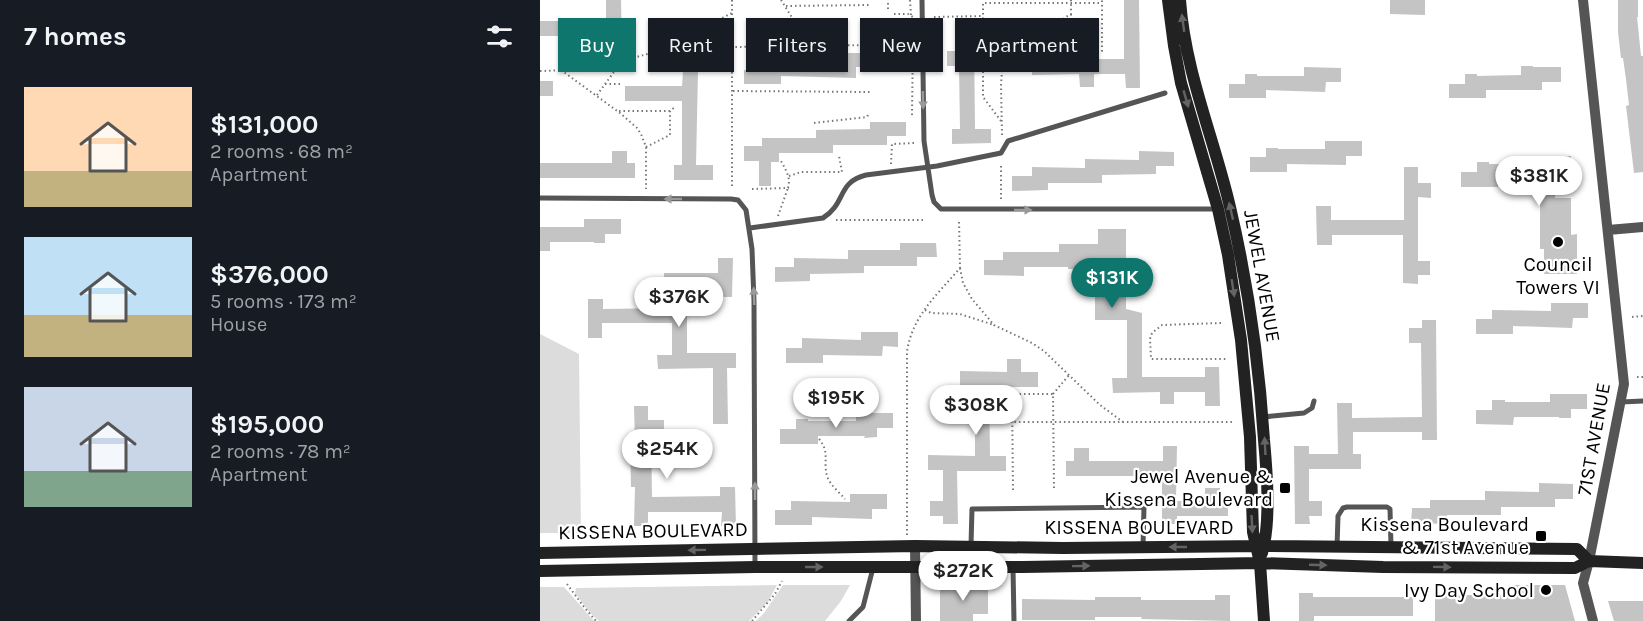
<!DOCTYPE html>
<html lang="en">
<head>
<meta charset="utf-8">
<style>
	body { margin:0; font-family:Karla,sans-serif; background:#242831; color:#f1f3f6; height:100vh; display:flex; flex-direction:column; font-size:22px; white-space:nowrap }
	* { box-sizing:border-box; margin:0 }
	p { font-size:20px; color:#9ea1a6 }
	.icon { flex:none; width:33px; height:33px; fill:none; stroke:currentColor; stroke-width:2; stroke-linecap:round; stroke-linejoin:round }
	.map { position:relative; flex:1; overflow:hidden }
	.side { display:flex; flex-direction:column; background:#171b24; width:540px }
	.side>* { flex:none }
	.banner { position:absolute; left:18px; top:18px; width:570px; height:54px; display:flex; gap:12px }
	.price { position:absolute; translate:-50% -51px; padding:0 14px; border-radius:21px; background:#fff; color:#222; font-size:20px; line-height:39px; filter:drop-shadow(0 2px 3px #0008) }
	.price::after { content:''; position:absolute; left:50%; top:36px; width:18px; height:14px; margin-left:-9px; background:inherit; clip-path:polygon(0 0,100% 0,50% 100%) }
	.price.active { background:#0f766e; color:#fff }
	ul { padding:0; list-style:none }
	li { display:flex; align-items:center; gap:18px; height:150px; padding:0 24px }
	li span { display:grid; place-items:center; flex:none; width:168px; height:120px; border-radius:0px; color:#555 }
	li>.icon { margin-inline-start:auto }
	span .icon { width:72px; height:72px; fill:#fffc; stroke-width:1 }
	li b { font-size:26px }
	h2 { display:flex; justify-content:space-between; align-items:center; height:72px; padding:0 24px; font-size:26px }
	.chip { padding:0 21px; border-radius:0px; background:#171b24; box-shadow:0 2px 4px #0004; font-size:21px; line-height:54px }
	.chip.active { background:#0f766e; color:#fff }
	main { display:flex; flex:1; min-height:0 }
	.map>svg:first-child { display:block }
</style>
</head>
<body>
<main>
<section class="side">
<h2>7 homes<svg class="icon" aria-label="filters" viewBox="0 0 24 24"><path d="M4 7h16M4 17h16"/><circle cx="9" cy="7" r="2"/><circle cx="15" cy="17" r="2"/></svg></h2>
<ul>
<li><span style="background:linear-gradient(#ffd9b3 70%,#c2b280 0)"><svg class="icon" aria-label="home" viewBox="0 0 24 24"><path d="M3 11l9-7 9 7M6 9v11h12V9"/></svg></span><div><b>$131,000</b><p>2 rooms · 68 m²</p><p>Apartment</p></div></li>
<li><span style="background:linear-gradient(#bfe0f5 65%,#c2b280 0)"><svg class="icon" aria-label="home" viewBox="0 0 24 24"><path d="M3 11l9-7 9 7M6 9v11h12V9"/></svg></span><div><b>$376,000</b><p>5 rooms · 173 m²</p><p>House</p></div></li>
<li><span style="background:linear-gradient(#c9d6e8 70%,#7fa58c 0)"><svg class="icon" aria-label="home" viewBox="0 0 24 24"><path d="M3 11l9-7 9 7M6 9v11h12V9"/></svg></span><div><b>$195,000</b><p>2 rooms · 78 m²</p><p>Apartment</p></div></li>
</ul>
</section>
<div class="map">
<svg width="1103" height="621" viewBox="0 0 1103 621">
	<rect width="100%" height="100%" fill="#fff"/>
	<path fill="#dcdcdc" d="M0,334L39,354L41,533H0Z
		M237,585L228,602L209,621H59L50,613L35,593L36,588Z
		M243,585H310L301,601L285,621H216L224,613Z
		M0,587H24L54,621H0Z"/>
	<path fill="#c4c4c4" d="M66,0H81L82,50L67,51V35L36,36V48H21V36H0V21H66Z
		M584,0H599L600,88H586L585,74H554V87H540L539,74L492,75V60H507V44H522V59H584Z
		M850,0H885V15L850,14Z
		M1078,0H1098V17H1097L1101,56H1103V172L1094,173L1086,106L1089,105L1086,79L1083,58H1081L1078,32Z
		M419,35H434L435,129H451V143L412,144V129H420L419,66H407V51H419Z
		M279,53H321V67H316V78L241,76V84H204V70H219V60H231L232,62H279Z
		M981,66H993V67H1021V82H1002V90H946V98H909V84H925V74H937V76L981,75Z
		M764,67L801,68V82H786L785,92L726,90V98H689V84H705V74H717V76H764Z
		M143,71H158L156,165H173V180H134V165H142V101H85V86H142Z
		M0,81H13V96H0Z
		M330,122H366V136H347V145H293V153H239V162H231V186H219V161H204V146H222V138H276V130L330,129Z
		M785,141H822V156H806V165L747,164V172H710V157H726V148H738V149H785Z
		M72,151H87V163H95V178H0V163H72Z
		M599,151L634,152V166H616V174L562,175V183H508V190L472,191V176H492V167L545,168V159L599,160Z
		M994,156H1031V171H1016L1015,198H1031V235L1037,234V274H1004V249H1000V198H1004L1003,179H958V187H921V172H937V162H949V164H994Z
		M864,167H878V183H891V198L878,197V261H890V275H878V284L863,283V235H792V245H777L776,206H791V220H864Z
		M44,219H81V234H65V243H54V242H10V251H0V227H44Z
		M558,229H586V309L602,313V377H665V367H679L680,406H665V392H634V404H620V392L573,393L572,378H587V320H555V271H544V269H528V267H484V276L444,275V260H463V252H519V244H558Z
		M360,243H396L397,257H377V266H324V273L270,274V281L235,282V267H254V258L308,259V250H360Z
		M178,258H193L192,297H178V288H147V353H196V368H187L188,424H173V368L118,369L117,355H132V323H62V338H48V299H63V309L132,308V288H124V273H178Z
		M1011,303H1048V318H1033L1032,328L973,326V334H936V319H952V310L1011,311Z
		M882,320H896L897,440H882V432H813V454H821V469H769V501H782V516H769L770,524H755L754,446H769V454H798L797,403H812V418L882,417L881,343H869V328H882Z
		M321,332H358V347L343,346L342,356L283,355V363H246V348H262V338L321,340Z
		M467,359H481V372H498V387H449L450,456H466V471H417L418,524H403V516H390V501H403V470H388V455L435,456V386H420V371L467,372Z
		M1010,394H1047V409H1031V418H1019V417H974L973,425L936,424V410H952V400H965V402H1010Z
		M94,406H108V420H124V435H111L112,497L180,496V487H195L196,526H181L182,512H108V526H94L95,487H91L90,444H95Z
		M316,413H353V428H337V437L324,438L325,436H278V444H240V429H256V419H268V421H316Z
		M623,446H637L636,501H665V488H680V501H688V516H637V524H622V476H526V461H534V448H549V461H623Z
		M999,483L1033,484V499H1015V507H961V515H907V524L871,523L872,508H890V500H945V491L999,492Z
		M310,494H347V509H332V519L272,517V525H235V510H251V501L310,502Z
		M400,585H448V614H433V621H400Z
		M971,585H1025L1035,621H895V593H906V595H974Z
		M759,593H773V597H873V616H774V621H759Z
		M675,595H690V621L601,619L602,617H555V620H482V599L555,600V597H601V600H675Z
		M1068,601H1103V621H1074Z"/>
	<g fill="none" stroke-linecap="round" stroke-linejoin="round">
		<path stroke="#777" stroke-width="2" stroke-dasharray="1.5 3" stroke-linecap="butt" d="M192,0V189
			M241,0L270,46
			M370,0L371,15
			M246,6L329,5
			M348,9V0
			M354,14H368L373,17
			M531,14V51H562V0
			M394,17L442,16
			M516,23L530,34
			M127,48L137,41L192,13
			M21,70L80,113L97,128L101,134L106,147V189
			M0,71C47,70 83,62 127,48L329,45
			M65,84H83
			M193,91L330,92
			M57,95L82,61
			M79,111H130
			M372,115L373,40
			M461,121L443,97V3H562
			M274,123L327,117L329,113
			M462,135L461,84L463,59L468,52L531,14V0
			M106,147L130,135V111L135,107
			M351,164L352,144L374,143
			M249,176L261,172H302L299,156
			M212,189L248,188C251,178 246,170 241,161
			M461,199V163
			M238,216L248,188
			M296,220H386
			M420,268L423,283L432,299L454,325L492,343L504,351L560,405L583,422
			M385,310L391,313L420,314L454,325
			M1092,317L1103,316
			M681,323L622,325L612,333L610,339L611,359H686
			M1097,377H1103
			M513,394L529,375
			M452,420L472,422H693
			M279,439C290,452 283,461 287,476C290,485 299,492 305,499
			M473,490L472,394H513L514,489
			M367,535V351C373,315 397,295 420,268L419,220
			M27,584L44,607L56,621
			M212,621L235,594L242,581"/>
		<path stroke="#555" stroke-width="5" d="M382,0L384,141L392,195L394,202L401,209H678
			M0,198L191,199L198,200L206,210L212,249L214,301L215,567
			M210,228L283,218C306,204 297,182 326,175L397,166L461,153L468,141L625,93
			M1081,402L1103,401
			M723,417L764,413L772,408L774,401
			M431,545L432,509L604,507L603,547
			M797,547L798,516L803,508L807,507H847L850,509L851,546
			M473,568L474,621
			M309,621L323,607L333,568"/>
		<path stroke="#555" stroke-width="10" d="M1043,0L1084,384L1049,561L1043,583L1053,621
			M1068,230L1103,227
			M375,546L376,621"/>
		<path stroke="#222" stroke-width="12" d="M628,0L634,46L641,83L678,209L688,255L701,340L710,437L713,532L720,563L724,621
			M640,0C645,72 674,138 690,207C708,284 719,362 724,440C727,473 731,522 722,553
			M0,553L375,546L523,548L724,546L1037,549L1049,561
			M0,571L215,567H483L720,563L843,567L1035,568L1049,561L1103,563"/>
	</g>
	<defs><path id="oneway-solid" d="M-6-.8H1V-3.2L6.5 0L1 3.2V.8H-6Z" transform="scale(1.5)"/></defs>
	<g fill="#646464">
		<use href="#oneway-solid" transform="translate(643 23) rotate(-98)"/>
		<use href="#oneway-solid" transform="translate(646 99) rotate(74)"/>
		<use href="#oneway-solid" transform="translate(691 211) rotate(-103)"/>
		<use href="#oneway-solid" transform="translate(693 288) rotate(81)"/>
		<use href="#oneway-solid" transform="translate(725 446) rotate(-93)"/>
		<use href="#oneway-solid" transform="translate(712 524) rotate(87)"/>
		<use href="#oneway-solid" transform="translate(638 547) rotate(180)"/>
		<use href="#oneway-solid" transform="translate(157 550) rotate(179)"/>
		<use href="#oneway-solid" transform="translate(778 565) rotate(2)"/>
		<use href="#oneway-solid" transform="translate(541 566) rotate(-1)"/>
		<use href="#oneway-solid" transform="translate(274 567)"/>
		<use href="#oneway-solid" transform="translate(902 567) rotate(1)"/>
	</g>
	<g fill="#999">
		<use href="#oneway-solid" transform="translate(383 100) rotate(89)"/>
		<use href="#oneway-solid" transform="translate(133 199) rotate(-180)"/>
		<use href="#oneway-solid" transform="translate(483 210)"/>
		<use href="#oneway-solid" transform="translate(214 296) rotate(-92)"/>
		<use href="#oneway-solid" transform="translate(215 491) rotate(-90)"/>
	</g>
	<g fill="#000" stroke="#fff" stroke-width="2">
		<circle cx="1018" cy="242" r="6"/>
		<rect x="739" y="482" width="12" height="12" rx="3"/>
		<rect x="995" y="530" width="12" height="12" rx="3"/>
		<circle cx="1006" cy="590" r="6"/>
	</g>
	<g text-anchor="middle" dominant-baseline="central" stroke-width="4.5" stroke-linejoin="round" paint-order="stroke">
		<g font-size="20" fill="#000" stroke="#fff" text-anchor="end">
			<text x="1018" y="264" text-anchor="middle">Council<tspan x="1018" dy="23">Towers VI</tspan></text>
			<text x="733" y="476">Jewel Avenue &amp;<tspan x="733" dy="23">Kissena Boulevard</tspan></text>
			<text x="989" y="524">Kissena Boulevard<tspan x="989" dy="23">&amp; 71st Avenue</tspan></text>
			<text x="994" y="590">Ivy Day School</text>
		</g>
		<g font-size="20" fill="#000" stroke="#fff">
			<text transform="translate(722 276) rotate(80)">JEWEL AVENUE</text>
			<text transform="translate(1054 439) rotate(-80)">71ST AVENUE</text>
			<text x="599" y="527">KISSENA BOULEVARD</text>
			<text transform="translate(113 531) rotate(-1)">KISSENA BOULEVARD</text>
		</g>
	</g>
</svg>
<b class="price" style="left:999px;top:207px">$381K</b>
<b class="price active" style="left:572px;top:309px">$131K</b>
<b class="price" style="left:139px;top:328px">$376K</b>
<b class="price" style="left:296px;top:429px">$195K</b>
<b class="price" style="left:436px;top:436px">$308K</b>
<b class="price" style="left:127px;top:480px">$254K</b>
<b class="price" style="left:423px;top:602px">$272K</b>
<div class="banner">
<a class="chip active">Buy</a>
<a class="chip">Rent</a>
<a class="chip">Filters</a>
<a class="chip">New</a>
<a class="chip">Apartment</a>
</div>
</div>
</main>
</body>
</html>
